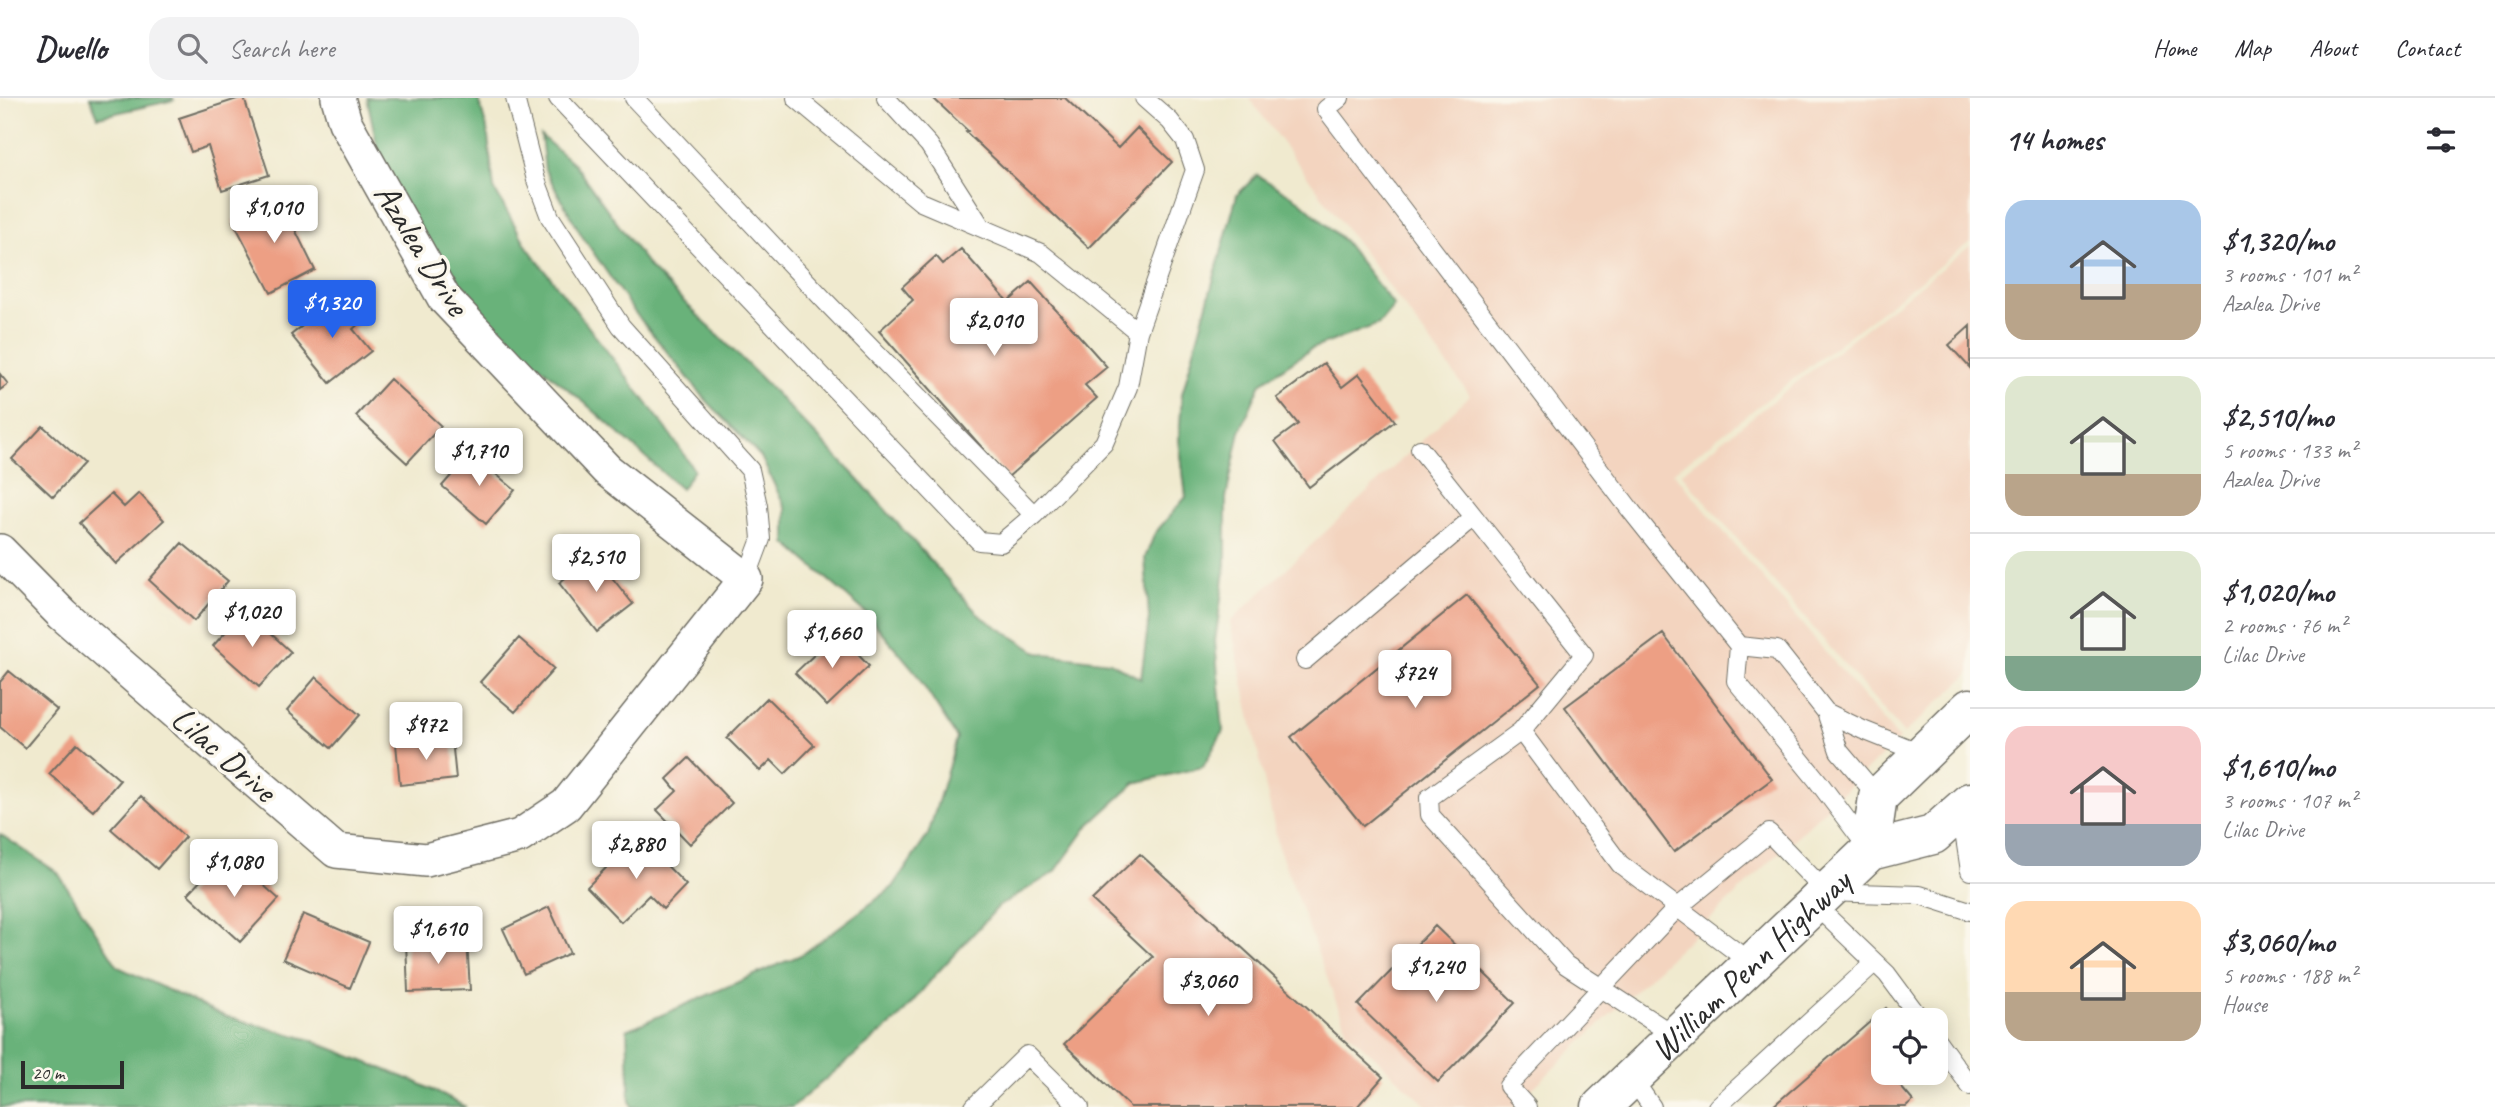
<!DOCTYPE html>
<html lang="en">
<head>
<meta charset="utf-8">
<style>
	body { margin:0; font-family:Caveat,sans-serif; background:#f2f2f3; color:#2b2b33; height:100vh; display:flex; flex-direction:column; font-size:26px; white-space:nowrap }
	* { box-sizing:border-box; margin:0 }
	p { font-size:23px; color:#7c7c81 }
	.icon { flex:none; width:38px; height:38px; fill:none; stroke:currentColor; stroke-width:2; stroke-linecap:round; stroke-linejoin:round }
	.map { position:relative; flex:1; overflow:hidden }
	.drawer { display:flex; flex-direction:column; background:#fff; width:525px }
	.drawer>* { flex:none }
	.buttons { position:absolute; left:1871px; top:910px; display:grid; gap:14px }
	.buttons a { display:grid; place-items:center; width:77px; height:77px; border-radius:14px; background:#fff; box-shadow:0 4px 18px #0003; font-size:35px }
	.scale { position:absolute; left:21px; bottom:18px; width:103px; box-sizing:border-box; padding-left:7px; border:4px solid #2b2b2b; border-top:0; font-size:19px; line-height:24px; white-space:nowrap; color:#2b2b2b; -webkit-text-stroke:5px #fbf7ec; paint-order:stroke }
	.price { position:absolute; translate:-50% -60px; padding:0 16px; border-radius:7px; background:#fff; color:#222; font-size:23px; line-height:46px; filter:drop-shadow(0 2px 4px #0008) }
	.price::after { content:''; position:absolute; left:50%; top:42px; width:21px; height:16px; margin-left:-10px; background:inherit; clip-path:polygon(0 0,100% 0,50% 100%) }
	.price.on { background:#2563eb; color:#fff }
	ul { padding:0; list-style:none }
	li { display:flex; align-items:center; gap:21px; height:175px; padding:0 35px }
	li+li { border-top:2px solid #e1e1e2 }
	li span { display:grid; place-items:center; flex:none; width:196px; height:140px; border-radius:21px; color:#555 }
	li>.icon { margin-inline-start:auto }
	span .icon { width:84px; height:84px; fill:#fffc; stroke-width:1 }
	li b { font-size:30px }
	h2 { display:flex; justify-content:space-between; align-items:center; height:84px; padding:0 35px; font-size:30px }
	header { display:flex; align-items:center; gap:42px; box-sizing:border-box; height:98px; padding:0 35px; background:#fff; border-bottom:2px solid #e1e1e2 }
	header strong { font-size:33px }
	nav { display:flex; gap:38px; margin-inline-start:auto; font-size:24px }
	.search { width:490px; height:63px; background:#f2f2f3; display:flex; align-items:center; gap:18px; box-sizing:border-box; padding:0 24px; border-radius:21px; color:#7c7c81; font-size:26px }
	main { display:flex; flex:1; min-height:0 }
	.map>svg:first-child { display:block }
</style>
</head>
<body>
<header>
<strong>Dwello</strong>
<div class="search"><svg class="icon" aria-label="search" viewBox="0 0 24 24"><circle cx="10" cy="10" r="6"/><path d="M15 15l6 6"/></svg>Search here</div>
<nav><a>Home</a><a>Map</a><a>About</a><a>Contact</a></nav>
</header>
<main>
<div class="map">
<svg width="1970" height="1009" viewBox="0 0 1970 1009">
	<rect width="100%" height="100%" fill="#fbf7ec"/>
	<filter id="ink" filterUnits="userSpaceOnUse"><feTurbulence type="fractalNoise" baseFrequency=".0143" numOctaves="2"/><feDisplacementMap in="SourceGraphic" scale="14" xChannelSelector="R" yChannelSelector="G"/><feConvolveMatrix kernelMatrix="1 2 1 2 8 2 1 2 1" color-interpolation-filters="sRGB"/></filter>
	<filter id="wash" filterUnits="userSpaceOnUse"><feTurbulence type="fractalNoise" baseFrequency=".00686" numOctaves="4" result="noise"/><feDisplacementMap in="SourceGraphic" scale="28" xChannelSelector="R" yChannelSelector="G"/><feGaussianBlur stdDeviation="1.57" result="paint"/><feColorMatrix in="noise" values="0 0 0 0 0 0 0 0 0 0 0 0 0 0 0 0 0 1.4 0 .05"/><feComposite in="paint" operator="in"/></filter>
	<g filter="url(#wash)">
		<rect width="100%" height="100%" fill="#f0eacf"/>
		<path fill="#f3d4bf" d="M1249,0H1970V144L1673,374L1899,641L1513,1009H1428L1347,933L1279,751L1230,524L1470,297Z
			M1970,148V575L1904,636L1681,375Z"/>
		<path fill="#69b27a" stroke="#4a6e52" stroke-width="2" d="M90,0H173L174,2L98,19Z
			M367,0H478L487,31L494,91L528,150L666,330L694,372L681,391L585,305L468,209L381,66Z
			M541,38L574,66L650,170L756,275L858,381L979,517L1038,555L1110,564L1141,581L1149,520L1145,460L1155,435L1186,399L1179,342L1182,296L1237,97L1257,77L1300,103L1344,143L1394,208L1379,226L1311,251L1261,285L1240,333L1226,400V466L1215,543L1223,633L1203,669L1135,685L1088,728L1055,774L999,808L936,876L898,921L792,1009H632L630,1003L627,932L803,856L893,789L928,737L957,640L913,571L863,512L786,445V411L761,359L707,303L632,211L582,138L545,72Z
			M0,736L58,775L118,869L224,918L308,941L416,984L466,1009H0Z"/>
		<g id="blocks">
			<path fill="#ed9f84" d="M240,0H244L269,77L222,92L208,48L191,54L179,20Z
				M933,0H1065L1118,50L1137,30L1172,64L1089,150L966,34L968,33Z
				M279,99L315,172L271,195L233,123Z
				M961,151L1008,204L1031,184L1107,269L1085,287L1097,300L1008,379L879,233L913,202L902,189L936,158L943,166Z
				M339,199L361,224L353,231L371,253L330,285L291,237Z
				M1970,228V270L1949,247Z
				M1324,265L1342,289L1359,276L1395,323L1309,389L1275,343L1298,326L1277,300Z
				M0,276L8,286L0,292Z
				M390,281L441,328L407,365L356,318Z
				M43,328L84,365L53,399L12,361Z
				M471,355L515,392L486,426L442,388Z
				M139,395L164,422L116,466L79,425L111,396L124,409Z
				M182,445L228,483L194,523L149,482Z
				M594,457L633,506L597,534L559,485Z
				M1467,497L1540,586L1363,728L1291,639Z
				M245,512L291,554L259,589L213,548Z
				M837,535L869,568L827,608L795,575Z
				M1663,536L1772,681L1674,754L1565,609Z
				M519,540L554,571L515,614L480,584Z
				M9,573L57,612L25,650L0,629V584Z
				M316,579L360,617L331,650L287,613Z
				M767,600L814,647L785,676L771,662L760,673L727,640Z
				M452,641L456,681L400,687L396,646Z
				M77,645L120,682L93,713L49,676Z
				M689,660L732,705L690,746L657,712L677,693L667,681Z
				M141,698L185,739L157,771L111,731Z
				M638,738L686,787L663,811L649,797L621,824L587,789Z
				M1140,756L1383,979L1357,1009H1130L1064,946L1153,859L1092,802Z
				M221,761L235,774L241,767L279,801L240,844L188,796Z
				M549,809L570,855L524,876L503,831Z
				M303,816L369,844L350,890L283,861Z
				M1435,828L1515,905L1438,984L1358,907Z
				M467,842L470,892L408,894L406,844Z
				M1886,910L1897,922H1883V975H1889L1913,1003L1906,1009H1772Z"/>
		</g>
	</g>
	<g filter="url(#ink)">
		<use href="#blocks" fill-opacity="0" stroke="#706e64" stroke-width="2"/>
		<g fill="none" stroke-linecap="round" stroke-linejoin="round">
			<defs>
				<path id="service" d="M515,0L536,82L550,119L621,228L750,372L758,408L761,441L746,481
					M558,0L979,443L1001,445L1034,417L827,205L634,0
					M796,0L921,104L1041,155L1138,234L1195,72L1185,42L1170,23L1144,0
					M886,0L929,47L982,130
					M1340,0L1326,11L1632,414L1739,548L1736,583L1817,682L1868,750
					M1420,351L1584,557L1521,633L1429,700L1430,717L1566,867L1675,938
					M1034,417L1104,345L1128,289L1138,234
					M1739,548L1777,552L1826,614L1839,653L1878,699
					M1305,562L1474,419
					M1826,614L1863,632L1923,656
					M1521,633L1620,766L1751,865
					M1961,714L1970,773
					M1814,806L1887,876L1921,922
					M1936,941L1970,988
					M1632,980L1652,1009
					M974,1009L1027,957L1080,1009
					M1527,1009L1508,988L1677,810L1769,735L1826,794L1920,797L1970,813
					M1717,1009L1874,865"/>
				<path id="minor" d="M0,453L62,516L336,753L426,762L520,738L566,707L746,481L607,372L444,200L345,24L338,0"/>
				<g id="trunk">
					<path d="M1870,753L1878,699L1970,610"/>
					<path id="s1" d="M1601,1009L1870,753L1933,737L1970,704"/>
				</g>
			</defs>
			<use href="#service" stroke="#706e64" stroke-width="20"/>
			<use href="#minor" stroke="#706e64" stroke-width="36"/>
			<use href="#trunk" stroke="#706e64" stroke-width="41"/>
			<use href="#service" stroke="#fff" stroke-width="18"/>
			<use href="#minor" stroke="#fff" stroke-width="33"/>
			<use href="#trunk" stroke="#fff" stroke-width="38"/>
		</g>
	</g>
	<g text-anchor="middle" dominant-baseline="central" stroke-width="7" stroke-linejoin="round" paint-order="stroke">
		<g font-size="35" fill="#2b2b2b" stroke="#fbf7ec">
			<text transform="translate(422 151) rotate(58)">Azalea Drive</text>
			<text transform="translate(224 656) rotate(41)">Lilac Drive</text>
			<text stroke="none"><textPath href="#s1" startOffset="206">William Penn Highway</textPath></text>
		</g>
	</g>
</svg>
<div class="buttons">
<a><svg class="icon" aria-label="locate" viewBox="0 0 24 24"><circle cx="12" cy="12" r="6"/><path d="M12 2v4M12 18v4M2 12h4M18 12h4"/></svg></a>
</div>
<div class="scale">20 m</div>
<b class="price" style="left:274px;top:147px">$1,010</b>
<b class="price on" style="left:332px;top:242px">$1,320</b>
<b class="price" style="left:994px;top:260px">$2,010</b>
<b class="price" style="left:479px;top:390px">$1,710</b>
<b class="price" style="left:596px;top:496px">$2,510</b>
<b class="price" style="left:252px;top:551px">$1,020</b>
<b class="price" style="left:832px;top:572px">$1,660</b>
<b class="price" style="left:1415px;top:612px">$724</b>
<b class="price" style="left:426px;top:664px">$972</b>
<b class="price" style="left:636px;top:783px">$2,880</b>
<b class="price" style="left:234px;top:801px">$1,080</b>
<b class="price" style="left:438px;top:868px">$1,610</b>
<b class="price" style="left:1436px;top:906px">$1,240</b>
<b class="price" style="left:1208px;top:920px">$3,060</b>
</div>
<section class="drawer">
<h2>14 homes<svg class="icon" aria-label="filters" viewBox="0 0 24 24"><path d="M4 7h16M4 17h16"/><circle cx="9" cy="7" r="2"/><circle cx="15" cy="17" r="2"/></svg></h2>
<ul>
<li><span style="background:linear-gradient(#a9c7e8 60%,#b9a48a 0)"><svg class="icon" aria-label="home" viewBox="0 0 24 24"><path d="M3 11l9-7 9 7M6 9v11h12V9"/></svg></span><div><b>$1,320/mo</b><p>3 rooms · 101 m²</p><p>Azalea Drive</p></div></li>
<li><span style="background:linear-gradient(#dfe7d0 70%,#b9a48a 0)"><svg class="icon" aria-label="home" viewBox="0 0 24 24"><path d="M3 11l9-7 9 7M6 9v11h12V9"/></svg></span><div><b>$2,510/mo</b><p>5 rooms · 133 m²</p><p>Azalea Drive</p></div></li>
<li><span style="background:linear-gradient(#dfe7d0 75%,#7fa58c 0)"><svg class="icon" aria-label="home" viewBox="0 0 24 24"><path d="M3 11l9-7 9 7M6 9v11h12V9"/></svg></span><div><b>$1,020/mo</b><p>2 rooms · 76 m²</p><p>Lilac Drive</p></div></li>
<li><span style="background:linear-gradient(#f6c9c9 70%,#9aa5b1 0)"><svg class="icon" aria-label="home" viewBox="0 0 24 24"><path d="M3 11l9-7 9 7M6 9v11h12V9"/></svg></span><div><b>$1,610/mo</b><p>3 rooms · 107 m²</p><p>Lilac Drive</p></div></li>
<li><span style="background:linear-gradient(#ffd9b3 65%,#b9a48a 0)"><svg class="icon" aria-label="home" viewBox="0 0 24 24"><path d="M3 11l9-7 9 7M6 9v11h12V9"/></svg></span><div><b>$3,060/mo</b><p>5 rooms · 188 m²</p><p>House</p></div></li>
</ul>
</section>
</main>
</body>
</html>
